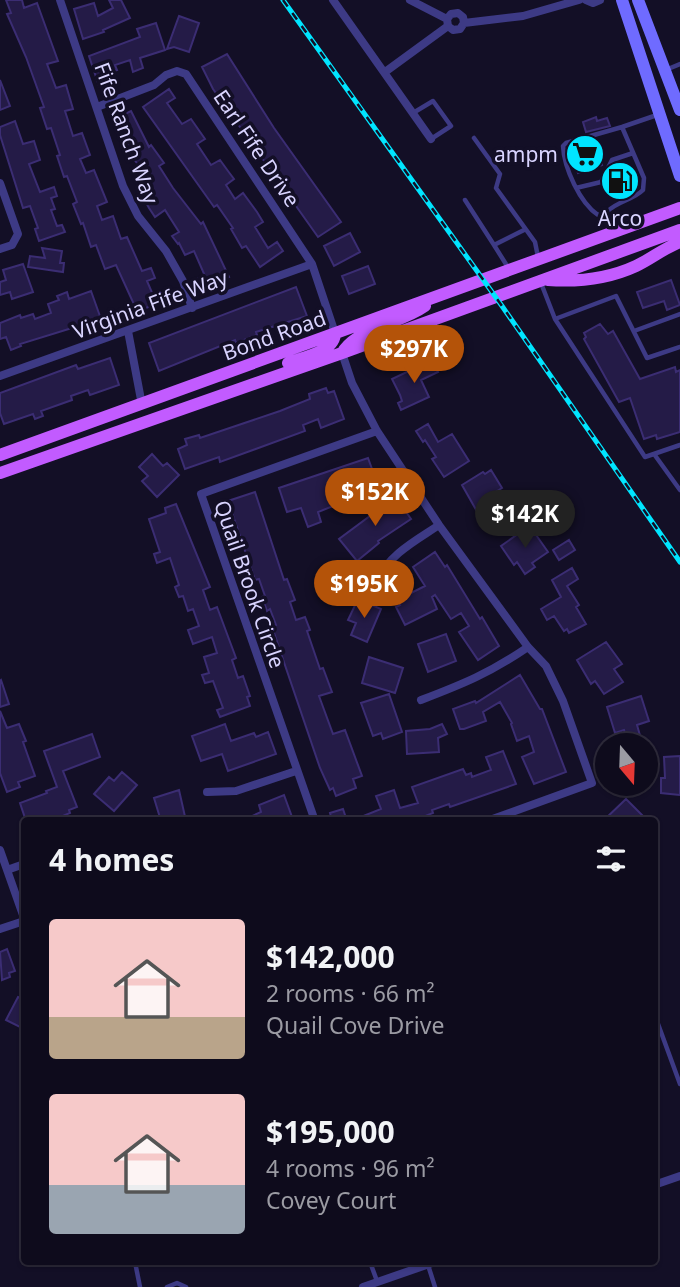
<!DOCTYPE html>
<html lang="en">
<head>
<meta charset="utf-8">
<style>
	body { margin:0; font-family:"Noto Sans",sans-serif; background:#171425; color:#f1f3f6; height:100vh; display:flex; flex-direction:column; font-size:26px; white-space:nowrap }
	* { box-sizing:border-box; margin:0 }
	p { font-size:23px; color:#9b9ba3 }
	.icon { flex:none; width:38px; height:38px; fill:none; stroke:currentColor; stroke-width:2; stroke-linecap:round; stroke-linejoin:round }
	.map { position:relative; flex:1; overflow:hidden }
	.sheet { position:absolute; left:21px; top:817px; width:637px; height:448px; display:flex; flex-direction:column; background:#0e0b1c; border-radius:7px; box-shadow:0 2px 5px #0004,0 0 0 2px #2e2b3b }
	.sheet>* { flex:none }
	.needle { width:46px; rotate:161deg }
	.buttons { position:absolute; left:595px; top:733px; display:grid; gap:14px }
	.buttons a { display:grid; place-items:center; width:63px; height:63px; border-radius:50%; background:#0e0b1c; box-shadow:0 2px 5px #0004,0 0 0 2px #2e2b3b; font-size:35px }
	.price { position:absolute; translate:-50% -60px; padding:0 16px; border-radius:24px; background:#b45309; color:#fff; font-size:23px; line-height:46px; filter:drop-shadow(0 2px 4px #0008) }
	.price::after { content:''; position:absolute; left:50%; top:42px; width:21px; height:16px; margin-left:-10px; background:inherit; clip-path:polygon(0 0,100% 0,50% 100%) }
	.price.selected { background:#222; color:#fff }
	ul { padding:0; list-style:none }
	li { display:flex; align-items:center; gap:21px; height:175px; padding:0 28px }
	li span { display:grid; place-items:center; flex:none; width:196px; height:140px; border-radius:7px; color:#555 }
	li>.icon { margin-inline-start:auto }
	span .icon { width:84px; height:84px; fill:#fffc; stroke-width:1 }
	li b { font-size:30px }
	h2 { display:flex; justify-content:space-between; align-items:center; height:84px; padding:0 28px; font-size:30px }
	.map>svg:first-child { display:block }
</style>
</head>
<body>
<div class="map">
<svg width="680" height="1287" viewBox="0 0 680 1287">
	<rect width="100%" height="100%" fill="#130f26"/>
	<path fill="#241b47" stroke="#3b2d73" stroke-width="2" d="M6,0H22L24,8L37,3L58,61L47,64L56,88L66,85L73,109L65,111L73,136L82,133L90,155L80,159L86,173L94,170L107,202L97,206L102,220L113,216L121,239L127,237L142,271L151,268L155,278L147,281L153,295L163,291L166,301L137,311L116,265L105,269L96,245L91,247L83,223L81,224L73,204L77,202L67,176L64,177L57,156L60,155L51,128L47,129L40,108L44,107L26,57L7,14L11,13Z
		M109,0H121L130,18L103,30L104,32L83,39L74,9L94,3L98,16L113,8Z
		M179,16L199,23L189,52L174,47L167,49Z
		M156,23L165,50L140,58L143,68L133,72L130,60L115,65L117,70L106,73L109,82L99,86L89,56L140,37L137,29Z
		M227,54L274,128L341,222L318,237L213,89L202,67Z
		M0,80L10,106L0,110Z
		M169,89L175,98L167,103L182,124L191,119L205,139L197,144L211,165L220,160L228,171L234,179L226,185L235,199L243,193L257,212L263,222L255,227L268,248L277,242L283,251L260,267L246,246L242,248L231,229L233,228L217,205L214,207L143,107Z
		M131,111L149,147L151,145L164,163L159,166L173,188L201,224L203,222L229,277L201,288L197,279L205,276L194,251L185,255L179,243L178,244L172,236L179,232L165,210L155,217L149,208L142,195L147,192L133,172L140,167L125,148L112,120Z
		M596,117L597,121L607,118L610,126L586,132L583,122Z
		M15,121L23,144L34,141L40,160L29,164L40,192L54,187L57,196L51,198L55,209L51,210L57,226L62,225L65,232L39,241L35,229L38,228L30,206L23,208L0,135V127Z
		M594,140L602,165L578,173L569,148Z
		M615,165L637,175L628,194L623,196L603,186Z
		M350,233L360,252L334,266L324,246Z
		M42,248L62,251L60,263H64L63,272L28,267L30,256L45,258Z
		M23,264L33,292L12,299L10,292L0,295V282L6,280L3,270Z
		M368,266L375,284L349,294L342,276Z
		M671,280L680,305L667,310L664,301L643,308L637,292Z
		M296,287L307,316L256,332L257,335L236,343L235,340L159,371L149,343Z
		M91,291L101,319L20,344L21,346L11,350L6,337L0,339V323L20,315L21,318L33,314L35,319L51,313L48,304L59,300L57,296L67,292L69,299Z
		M600,324L608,334L613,331L640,379L675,367L676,372L680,370V432L657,439L656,435L644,439L630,398L619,402L584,339L586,337L584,333Z
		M110,358L119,385L90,395L88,390L71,396L72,400L41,411L43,416L35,419L33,414L4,424L0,413V393L76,365L78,369Z
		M432,360L438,372L421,380L429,397L401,410L398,403L402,401L400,395L392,379Z
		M326,388L328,393L334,391L344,419L321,428L318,419L303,425L305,431L220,462L219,457L185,469L178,449L187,445L185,439L199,435L200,438L280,411L310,399L309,394Z
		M428,424L438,442L452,434L469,461L444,477L432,459L436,457L425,440L423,442L416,431Z
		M152,454L163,466L167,463L179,475L157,497L142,481L148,476L139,467Z
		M368,458L379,488L318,512L321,522L308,527L301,508L287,512L279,488Z
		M491,470L502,488L489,496L495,505L479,515L462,485L483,472L485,474Z
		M255,492L284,580L287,579L295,600L290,602L296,620L305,617L310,630L307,631L320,669L323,668L332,692L319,696L333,734L345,730L362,776L353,779L356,788L336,796L333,788L330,790L320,768L272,627L276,625L270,609L267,611L262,597L265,596L259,579L255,580L228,501Z
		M393,493L411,519L378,541L379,543L357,561L339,539L386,504L383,500Z
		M176,504L210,587L203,590L210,610L217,607L236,658L232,660L238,678L243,676L250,696L247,697L250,706L220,717L217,710L223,708L213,681L205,683L202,675L209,673L204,657L217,653L212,637L193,644L188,630L199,626L193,609L188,611L183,596L179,597L175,587L179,585L170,558L157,563L154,554L160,552L149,519L166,513L165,508Z
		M525,529L529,535L534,532L548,552L532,563L535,567L525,574L517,562L514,565L501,546Z
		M569,540L575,550L559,560L553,550Z
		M435,552L445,567L447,565L480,619L482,617L499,646L478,660L459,632L469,626L461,613L451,619L435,595L432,597L437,609L405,625L396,607L400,605L397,600L425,586L413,567Z
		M357,561L349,568L351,596L330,598L328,569H335V563Z
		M572,568L578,579L567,586L579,605L576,607L586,624L569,633L567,629L564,631L554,616L547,620L541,609L561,597L552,580Z
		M358,599L381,609L367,642L351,635L356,623L348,620Z
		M446,634L456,661L428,672L418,644Z
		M606,642L622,664L614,669L623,682L604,694L595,681L591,684L577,660Z
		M369,657L403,668L395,693L362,683Z
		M520,675L540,709H542L566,772L534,784L522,757L534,752L529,736L517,741L511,724L512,723L500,702L483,712L486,721L464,729H460L453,709L475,701L476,703Z
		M1,680L9,704L0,707V681Z
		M389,694L402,732L383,739L381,733L373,736L361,703Z
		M641,696L649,721L637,725L643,746H629L624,730L615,733L607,707Z
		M0,711L7,728L19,724L26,741L23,742L35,776L18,782L20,787L7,792L0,773Z
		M225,724L231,741L254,733L256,737L268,732L276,754L228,771L222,754L201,761L192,736Z
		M442,724L447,734L438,738L439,752L407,754L406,731L430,729Z
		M92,734L100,757L63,771L77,807L69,810L70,813L51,821H26L20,803L47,793L46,791L57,787L44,751Z
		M503,751L516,784L450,807L449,804L432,810L433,813L413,821H351L381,809L376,796L394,790L400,808L418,803L412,787L463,769L466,775L471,773L472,777L491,770L486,757Z
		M680,756V795L661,793V778H665L664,757Z
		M122,772L137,785L114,811L94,794L109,777L114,781Z
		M179,790L186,821H161L154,798Z
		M284,795L292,817L281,821H241L261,812L259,805Z
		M626,799L648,821H603Z
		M343,809L347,821H332L330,813Z
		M7,949L15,971L9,973L10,977L2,980L0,952Z
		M18,997L24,1000V1029L6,1020Z"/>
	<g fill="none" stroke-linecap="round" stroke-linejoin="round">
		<path stroke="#3d3a85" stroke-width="4.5" d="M668,69L680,64
			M413,113L433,101L451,126L431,139
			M474,138L500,174L496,188L535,242L538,257
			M576,188L601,182L612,160L633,153
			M465,200L494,245
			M608,211L598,215C580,203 564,168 563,146L566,143L622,127L657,115
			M614,230L608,211C618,201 633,200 643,190L644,178L622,127
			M509,269L494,245L524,230
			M541,283L555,319L645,457L680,445
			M555,319L616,296L647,358L680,347
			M634,331L680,314
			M654,454L680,490
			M654,1013L680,1084
			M135,1262L140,1287
			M370,1262L377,1281
			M428,1265L435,1287
			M167,1287L177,1283L186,1287"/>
		<path stroke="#3d3a85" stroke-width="8" d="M60,0L123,186L138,216L166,251L183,281L192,308
			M333,0L431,139
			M410,0L447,19L448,26L453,30L460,29L464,23L463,17L458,13L451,14L447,19
			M586,0L593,3L600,0
			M464,23L523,16L579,0
			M385,72L448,26
			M97,107L154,85L166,75L177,71L186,74L312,264L335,333
			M0,183L18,234L12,245L0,249
			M128,331L142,405
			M342,353L352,383L377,431L439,525L528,647L546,666L563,701L592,783L487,821
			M0,376L312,264
			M378,580C389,554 417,540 439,525
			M421,700C463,684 490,673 528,647
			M207,792L236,791L296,771
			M315,821L201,494L377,431
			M0,850L24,918
			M7,870L24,864
			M0,929L24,921
			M654,1185L680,1176
			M363,1287L435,1262"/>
		<path stroke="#6f6bff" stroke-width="12" d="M622,0L680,176
			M638,0L680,110"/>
		<path stroke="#c25bff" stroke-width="12" d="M548,280C577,282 608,279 636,266C651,259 664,248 680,242
			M344,350C363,326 400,324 425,306
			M288,363C303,357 335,352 335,333
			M0,455L680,208
			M0,473L342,353L680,230"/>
		<defs>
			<path id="rail" d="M283,0L502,306L680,562"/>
		</defs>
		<use href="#rail" stroke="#00e5ff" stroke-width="5"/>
		<use href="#rail" stroke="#130f26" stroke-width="2.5" stroke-dasharray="8" stroke-linecap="butt"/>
	</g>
	<defs>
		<symbol id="supermarket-disc" viewBox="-11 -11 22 22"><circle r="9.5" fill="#00e5ff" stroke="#130f26"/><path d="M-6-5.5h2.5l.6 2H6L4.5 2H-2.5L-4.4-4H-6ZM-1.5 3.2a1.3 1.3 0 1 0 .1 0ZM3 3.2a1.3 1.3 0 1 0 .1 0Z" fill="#111"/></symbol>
		<symbol id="fuel-disc" viewBox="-11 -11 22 22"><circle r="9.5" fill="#00e5ff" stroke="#130f26"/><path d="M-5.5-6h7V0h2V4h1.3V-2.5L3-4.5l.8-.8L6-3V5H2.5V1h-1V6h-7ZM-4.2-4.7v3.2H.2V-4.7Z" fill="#111"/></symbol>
	</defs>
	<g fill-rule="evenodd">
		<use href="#supermarket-disc" x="563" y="132" width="44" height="44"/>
		<use href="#fuel-disc" x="598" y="159" width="44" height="44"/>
	</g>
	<g text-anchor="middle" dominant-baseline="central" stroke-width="7" stroke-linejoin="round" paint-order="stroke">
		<g font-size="21" fill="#d9d4ff" stroke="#130f26">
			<text transform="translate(127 133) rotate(70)">Fife Ranch Way</text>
			<text transform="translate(257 148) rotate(56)">Earl Fife Drive</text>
			<text transform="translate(150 304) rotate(-20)">Virginia Fife Way</text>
			<text transform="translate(274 335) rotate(-20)">Bond Road</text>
			<text transform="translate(250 584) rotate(71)">Quail Brook Circle</text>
		</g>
		<g font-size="21" fill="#d9d4ff" stroke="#130f26" text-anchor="end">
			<text x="558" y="154">ampm</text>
			<text x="620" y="218" text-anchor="middle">Arco</text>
		</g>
	</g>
</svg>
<div class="buttons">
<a><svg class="needle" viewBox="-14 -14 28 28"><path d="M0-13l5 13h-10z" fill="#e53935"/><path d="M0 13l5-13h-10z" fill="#9b9ba3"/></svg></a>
</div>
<b class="price" style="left:414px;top:385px">$297K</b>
<b class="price" style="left:375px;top:528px">$152K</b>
<b class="price selected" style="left:525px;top:550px">$142K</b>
<b class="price" style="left:364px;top:620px">$195K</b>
<section class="sheet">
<h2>4 homes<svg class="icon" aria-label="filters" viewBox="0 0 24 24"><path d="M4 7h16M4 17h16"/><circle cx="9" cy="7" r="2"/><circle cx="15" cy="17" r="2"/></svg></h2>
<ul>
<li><span style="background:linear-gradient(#f6c9c9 70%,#b9a48a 0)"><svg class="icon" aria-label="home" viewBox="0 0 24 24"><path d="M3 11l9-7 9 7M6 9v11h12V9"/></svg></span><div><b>$142,000</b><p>2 rooms · 66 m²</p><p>Quail Cove Drive</p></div></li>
<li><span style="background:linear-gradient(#f6c9c9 65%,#9aa5b1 0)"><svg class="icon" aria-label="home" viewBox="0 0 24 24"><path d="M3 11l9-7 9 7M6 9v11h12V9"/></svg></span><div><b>$195,000</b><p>4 rooms · 96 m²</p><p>Covey Court</p></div></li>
</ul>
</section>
</div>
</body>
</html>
